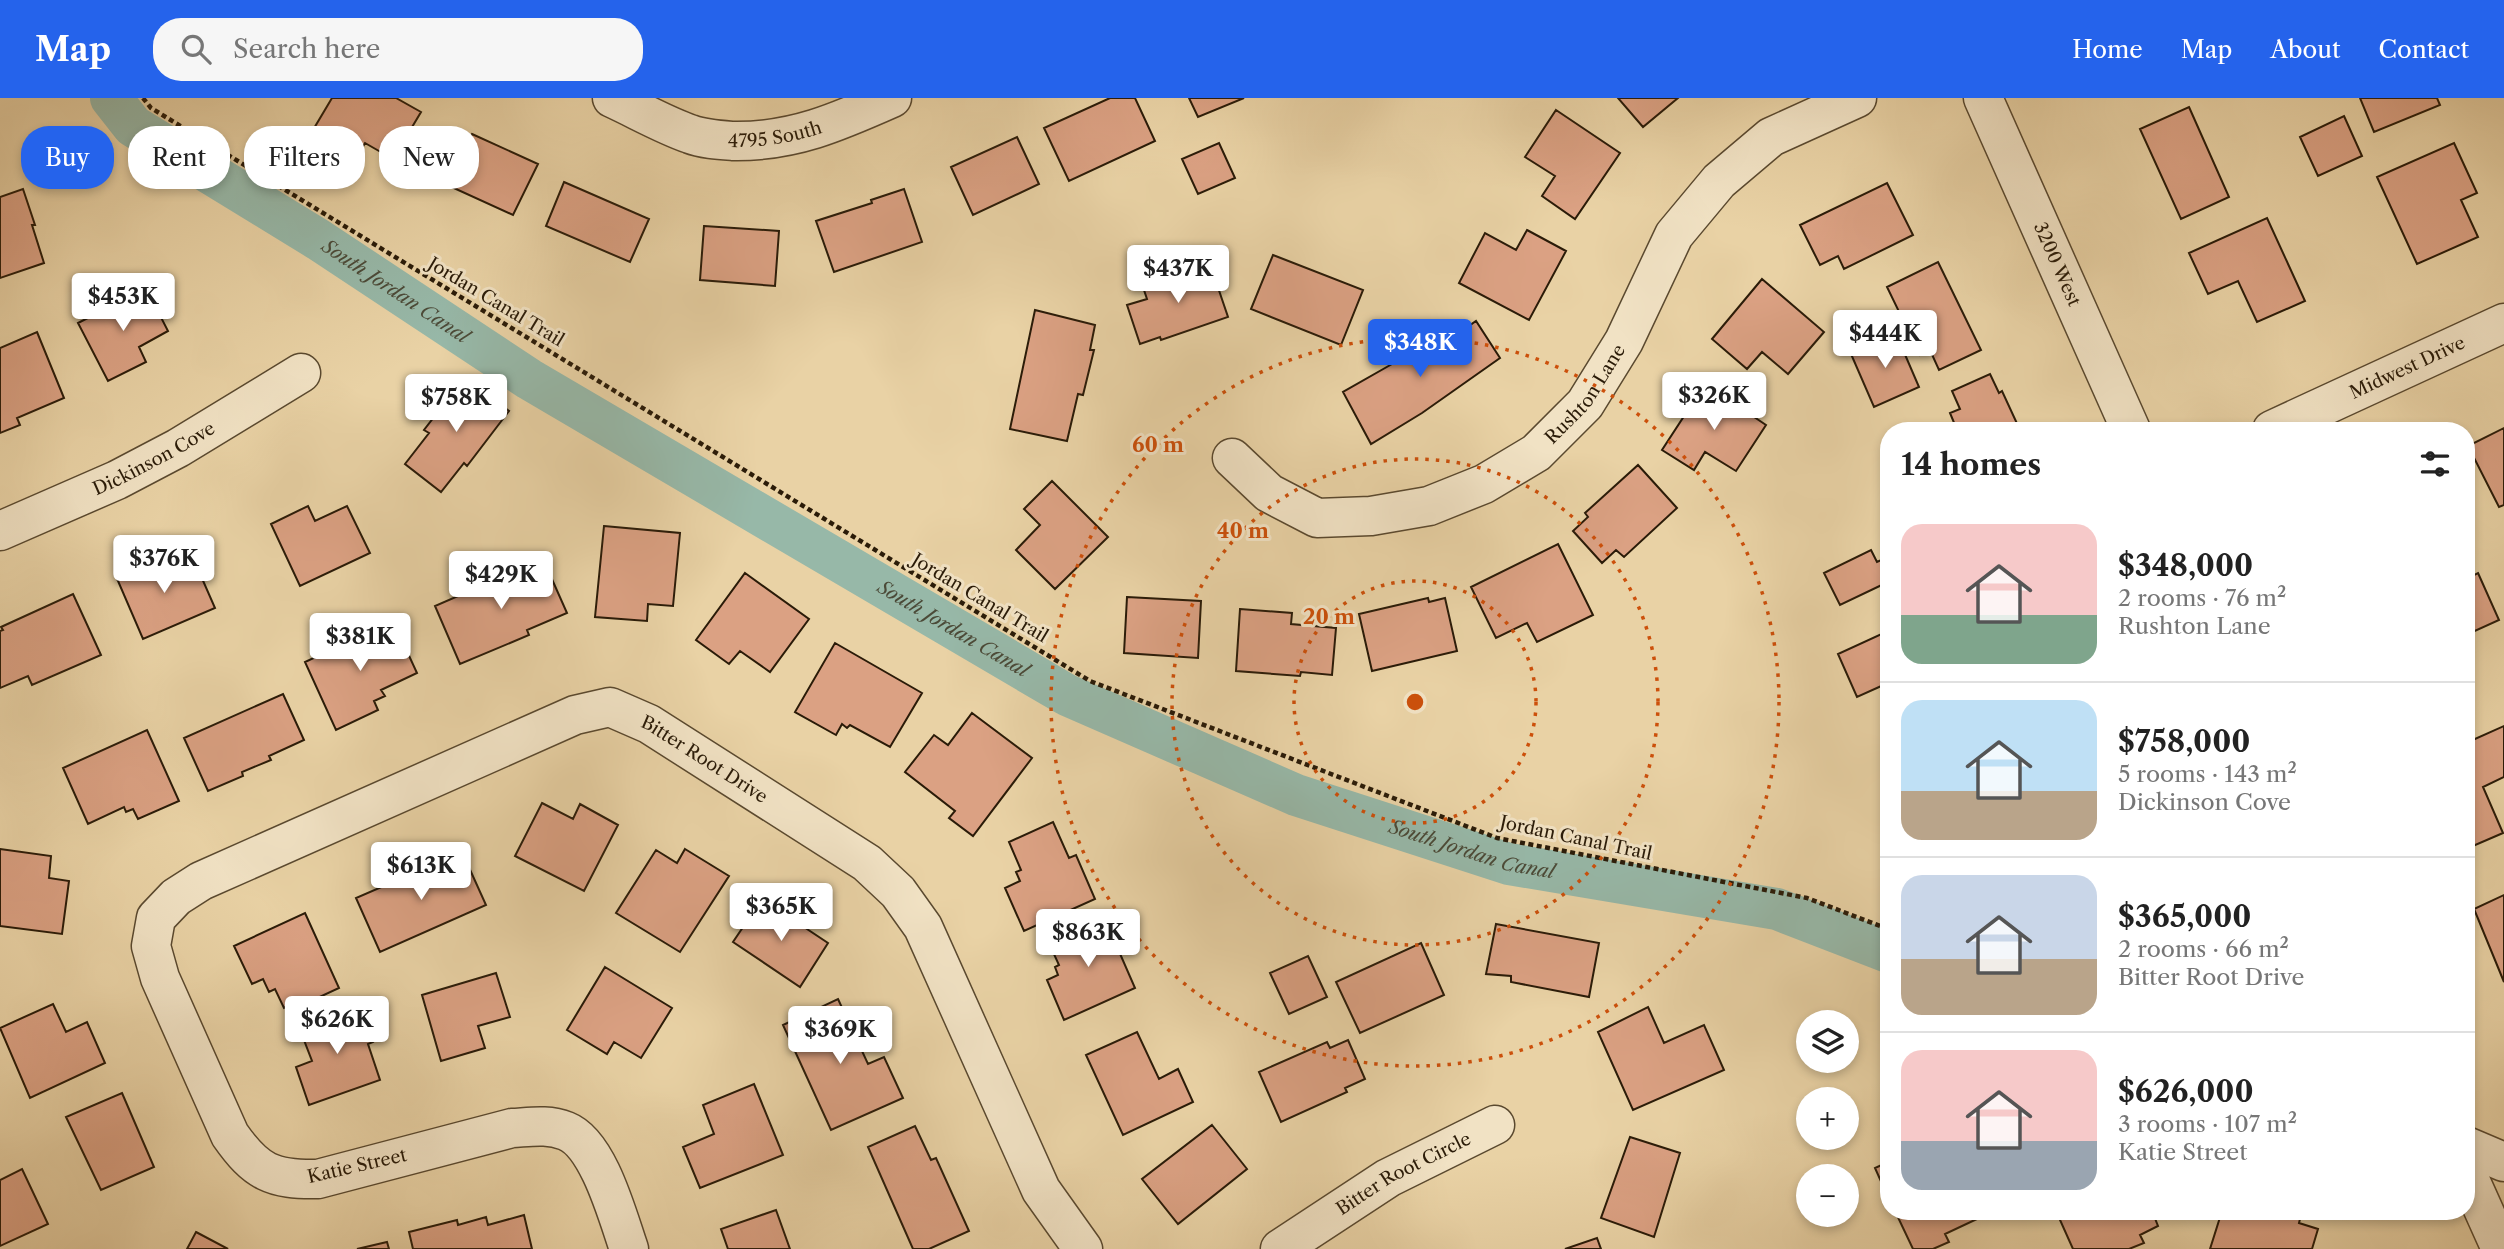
<!DOCTYPE html>
<html lang="en">
<head>
<meta charset="utf-8">
<style>
	body { margin:0; font-family:"Libre Caslon Text",serif; background:#f6f6f6; color:#222; height:100vh; display:flex; flex-direction:column; font-size:26px; white-space:nowrap }
	* { box-sizing:border-box; margin:0 }
	p { font-size:23px; color:#767676 }
	.icon { flex:none; width:38px; height:38px; fill:none; stroke:currentColor; stroke-width:2; stroke-linecap:round; stroke-linejoin:round }
	.map { position:relative; flex:1; overflow:hidden }
	.details { position:absolute; left:1880px; top:324px; width:595px; height:798px; display:flex; flex-direction:column; background:#fff; border-radius:28px; box-shadow:0 4px 10px #0003 }
	.details>* { flex:none }
	.guide { position:absolute; left:21px; top:28px; width:665px; height:63px; display:flex; gap:14px }
	.fabs { position:absolute; left:1796px; top:912px; display:grid; gap:14px }
	.fabs a { display:grid; place-items:center; width:63px; height:63px; border-radius:50%; background:#fff; box-shadow:0 4px 10px #0003; font-size:35px }
	.price { position:absolute; translate:-50% -60px; padding:0 16px; border-radius:7px; background:#fff; color:#222; font-size:23px; line-height:46px; filter:drop-shadow(0 2px 4px #0008) }
	.price::after { content:''; position:absolute; left:50%; top:42px; width:21px; height:16px; margin-left:-10px; background:inherit; clip-path:polygon(0 0,100% 0,50% 100%) }
	.price.active { background:#2563eb; color:#fff }
	ul { padding:0; list-style:none }
	li { display:flex; align-items:center; gap:21px; height:175px; padding:0 21px }
	li+li { border-top:2px solid #e0e0e0 }
	li span { display:grid; place-items:center; flex:none; width:196px; height:140px; border-radius:21px; color:#555 }
	li>.icon { margin-inline-start:auto }
	span .icon { width:84px; height:84px; fill:#fffc; stroke-width:1 }
	li b { font-size:30px }
	h2 { display:flex; justify-content:space-between; align-items:center; height:84px; padding:0 21px; font-size:30px }
	.pill { padding:0 24px; border-radius:28px; background:#fff; box-shadow:0 4px 10px #0003; font-size:24px; line-height:63px }
	.pill.active { background:#2563eb; color:#fff }
	header { display:flex; align-items:center; gap:42px; box-sizing:border-box; height:98px; padding:0 35px; background:#2563eb; color:#fff }
	header strong { font-size:33px }
	nav { display:flex; gap:38px; margin-inline-start:auto; font-size:24px }
	.search { width:490px; height:63px; background:#f6f6f6; display:flex; align-items:center; gap:18px; box-sizing:border-box; padding:0 24px; border-radius:28px; color:#767676; font-size:26px }
	.map>svg:first-child { display:block }
</style>
</head>
<body>
<header>
<strong>Map</strong>
<div class="search"><svg class="icon" aria-label="search" viewBox="0 0 24 24"><circle cx="10" cy="10" r="6"/><path d="M15 15l6 6"/></svg>Search here</div>
<nav><a>Home</a><a>Map</a><a>About</a><a>Contact</a></nav>
</header>
<div class="map">
<svg width="2504" height="1151" viewBox="0 0 2504 1151">
	<rect width="100%" height="100%" fill="#e9d2a5"/>
	<filter id="stains"><feTurbulence type="fractalNoise" baseFrequency=".00286" numOctaves="4"/><feColorMatrix values="0 0 0 0 .2 0 0 0 0 .09 0 0 0 0 .02 0 0 0 .5 -.17"/></filter>
	<radialGradient id="worn" r=".72"><stop offset=".6" stop-color="#630" stop-opacity="0"/><stop offset="1" stop-color="#630" stop-opacity=".3"/></radialGradient>
	<g fill="none" stroke-linecap="round" stroke-linejoin="round">
		<path stroke="#97b8a8" stroke-width="42" id="s1" d="M111,0L133,28L319,142L529,281L1067,597L1296,697L1509,766L1777,811L1888,854"/>
	</g>
	<path fill="#dba183" stroke="#2a1b08" stroke-width="2" d="M332,0H396L421,14L393,61L365,45L357,59L313,32Z
		M1110,0H1135L1155,43L1069,83L1044,30Z
		M1189,0H1244L1198,19Z
		M1618,0H1678L1643,29Z
		M2360,0H2437L2440,7L2374,34Z
		M2189,9L2229,99L2181,121L2140,31Z
		M1556,12L1620,55L1575,121L1542,98L1555,78L1525,59Z
		M2344,18L2362,58L2318,78L2300,39Z
		M472,36L538,66L513,117L445,86Z
		M1017,39L1039,86L973,117L951,69Z
		M1219,45L1235,80L1198,96L1182,61Z
		M2454,45L2477,95L2461,102L2478,139L2417,166L2377,79Z
		M564,84L649,121L630,164L546,128Z
		M1887,85L1913,137L1844,171L1838,158L1820,167L1800,127Z
		M23,91L35,127H32L44,165L0,180V99Z
		M904,91L922,144L834,174L816,123L872,105L871,102Z
		M2267,120L2305,203L2257,224L2238,183L2208,196L2189,155Z
		M704,128L779,133L775,188L700,182Z
		M1527,132L1566,153L1529,222L1459,185L1485,135L1516,152Z
		M1273,157L1363,192L1341,247L1251,211Z
		M1938,164L1981,252L1939,272L1930,252L1920,257L1887,189Z
		M1210,166L1228,219L1161,242L1160,239L1140,246L1127,207L1147,201L1143,189Z
		M1762,181L1824,234L1788,276L1762,254L1747,271L1712,241Z
		M146,190L168,233L139,249L146,264L108,283L78,225Z
		M1035,212L1095,227L1090,252H1094L1083,297L1078,296L1067,343L1010,331Z
		M1451,223L1459,235L1476,223L1500,260L1422,315L1371,346L1343,294L1392,266Z
		M1894,231L1919,289L1874,309L1851,256L1883,242L1881,237Z
		M37,234L64,300L17,320L20,327L0,335V250Z
		M1990,276L1999,295L2002,293L2020,332H1957L1950,315L1960,311L1952,293Z
		M465,279L509,313L467,368L464,365L441,394L405,366L429,335L424,332Z
		M1705,286L1766,327L1736,373L1705,354L1694,372L1662,352Z
		M2504,330V407L2499,409L2468,348Z
		M1638,367L1677,410L1624,459L1616,452L1602,465L1573,433L1588,419L1585,415Z
		M1052,383L1108,439L1055,491L1016,452L1040,427L1024,411Z
		M308,408L315,423L347,408L370,455L300,488L271,426Z
		M604,428L680,435L673,508L648,506L647,523L595,519Z
		M1558,446L1593,517L1537,544L1527,525L1496,540L1471,489Z
		M1871,452L1877,464L1888,459V484L1840,507L1824,475Z
		M153,459L160,476L194,462L215,510L143,541L115,476Z
		M543,461L567,515L527,532L529,537L460,566L435,508Z
		M745,475L809,521L770,574L740,553L729,566L696,542Z
		M2478,475L2499,522L2466,537V481Z
		M73,496L101,557L32,587L28,578L0,590V533L3,532L1,529Z
		M1127,499L1201,503L1198,560L1124,555Z
		M1428,500L1429,504L1445,500L1457,553L1372,573L1359,516Z
		M1240,511L1292,515L1291,526L1336,530L1332,577L1301,574L1300,578L1236,573Z
		M393,523L417,575L381,592L385,598L374,603L378,612L336,632L305,564Z
		M1888,533V585L1857,599L1838,556Z
		M835,545L922,595L890,649L850,627L847,630L842,626L836,637L795,614Z
		M283,596L304,642L269,658L271,662L242,674L243,678L208,693L184,640Z
		M972,615L1032,660L973,738L949,720L955,713L905,674L934,637L948,647Z
		M2504,628V679L2483,689L2503,735L2466,751V645Z
		M147,632L179,703L138,721L133,711L126,714L124,709L88,726L63,670Z
		M542,705L573,721L580,706L618,727L584,793L515,758Z
		M1053,724L1069,760L1076,757L1095,801L1024,833L1005,790L1020,783L1016,774L1021,772L1009,744Z
		M0,751L51,758L49,780L69,783L62,836L0,828Z
		M685,751L729,778L680,854L616,815L656,752L677,765Z
		M462,754L486,807L380,854L356,800Z
		M2504,797V884L2474,811Z
		M762,801L828,845L800,889L733,844Z
		M305,815L339,890L309,904L307,900L284,910L275,891L269,894L263,881L252,886L234,848Z
		M1104,819L1135,890L1064,922L1047,882L1058,877L1055,869L1059,867L1048,843Z
		M1496,826L1599,845L1589,899L1511,884V878L1486,876Z
		M1421,845L1444,897L1360,935L1336,884Z
		M1308,858L1327,899L1289,916L1270,875Z
		M605,869L672,910L641,960L614,944L607,956L567,932Z
		M496,875L510,919L478,928L485,950L441,963L422,897Z
		M838,901L868,966L884,959L903,1000L831,1032L783,927Z
		M53,906L66,934L87,924L105,965L30,1000L0,930Z
		M360,908L373,944L368,946L380,982L309,1007L296,969L312,963L299,929Z
		M1648,909L1664,945L1704,927L1724,972L1633,1012L1598,934Z
		M1137,934L1159,981L1178,971L1193,1004L1123,1037L1086,957Z
		M1348,942L1365,981L1345,990L1347,994L1281,1024L1259,974L1327,944L1330,950Z
		M754,986L783,1057L700,1090L683,1049L714,1036L703,1007Z
		M122,995L154,1069L101,1092L66,1019Z
		M1212,1027L1247,1071L1178,1126L1142,1081Z
		M915,1028L931,1062L936,1060L969,1133L929,1151H913L868,1049Z
		M1630,1039L1680,1055L1654,1139L1601,1120Z
		M1888,1064V1099L1875,1070Z
		M22,1071L48,1126L0,1148V1082Z
		M776,1112L790,1151H728L721,1131Z
		M1895,1113H1973L1977,1121L1945,1136L1949,1144L1933,1151H1913Z
		M2056,1113H2152L2158,1128L2140,1137L2144,1145L2129,1151H2073Z
		M2222,1113H2302L2299,1125L2318,1131L2312,1151H2210Z
		M524,1117L532,1151H413L409,1134L457,1122L458,1127L486,1119L488,1127Z
		M196,1134L228,1151H187Z
		M1597,1140L1601,1151H1565Z
		M387,1144L389,1151H357Z"/>
	<g fill="none" stroke-linecap="round" stroke-linejoin="round">
		<defs>
			<g id="minor">
				<path id="s2" d="M612,0C638,12 664,27 690,36C703,41 719,42 733,43C793,44 838,24 892,0"/>
				<path id="s3" d="M1983,0L2131,332"/>
				<path id="s4" d="M2272,332L2504,225"/>
				<path id="s5" d="M1232,360L1269,395L1317,420L1371,418L1429,408L1484,386L1536,355L1585,306L1624,243L1674,137L1719,83L1771,39L1857,0"/>
				<path id="s6" d="M0,433L117,382L178,350L301,275"/>
				<path d="M2466,1048L2504,1064"/>
				<path d="M2466,1073L2501,1151"/>
				<path id="s7" d="M629,1151C618,1120 599,1046 566,1033C548,1026 531,1029 512,1030L318,1081C272,1082 256,1074 230,1037L160,880L151,848L156,820L176,799L201,783L575,617L610,609L649,626L867,765L898,794L923,829L1041,1092L1083,1151"/>
				<path id="s8" d="M1280,1151L1388,1080L1495,1027"/>
			</g>
		</defs>
		<use href="#minor" stroke="#5a492f" stroke-width="41"/>
		<path stroke="#2a1b08" stroke-width="4.5" stroke-dasharray="5 3.5" stroke-linecap="butt" d="M143,0L151,10L1090,583L1497,740L1807,800L1888,831"/>
		<use href="#minor" stroke="#f1e2c4" stroke-width="38"/>
	</g>
	<g fill="none" stroke="#cc500b" stroke-width="3.5" stroke-dasharray="3.5 7">
		<circle cx="1415" cy="604" r="121"/>
		<circle cx="1415" cy="604" r="243"/>
		<circle cx="1415" cy="604" r="364"/>
	</g>
	<g text-anchor="middle" dominant-baseline="central" stroke-width="6" stroke-linejoin="round" paint-order="stroke">
		<g font-size="18" fill="#2a1b08" stroke="#f1e2c4">
			<text stroke="none"><textPath href="#s2" startOffset="172">4795 South</textPath></text>
			<text stroke="none"><textPath href="#s3" startOffset="182">3200 West</textPath></text>
			<text transform="translate(496 204) rotate(31)">Jordan Canal Trail</text>
			<text stroke="none"><textPath href="#s4" startOffset="149">Midwest Drive</textPath></text>
			<text stroke="none"><textPath href="#s5" startOffset="415">Rushton Lane</textPath></text>
			<text stroke="none"><textPath href="#s6" startOffset="170">Dickinson Cove</textPath></text>
			<text transform="translate(980 500) rotate(31)">Jordan Canal Trail</text>
			<text stroke="none"><textPath href="#s7" startOffset="1342">Bitter Root Drive</textPath></text>
			<text transform="translate(1576 740) rotate(12)">Jordan Canal Trail</text>
			<text transform="translate(357 1068) rotate(-13)">Katie Street</text>
			<text stroke="none"><textPath href="#s8" startOffset="145">Bitter Root Circle</textPath></text>
		</g>
		<g font-size="19" font-style="italic" fill="#4b4a38" stroke="#f1e2c4">
			<text stroke="none"><textPath href="#s1" startOffset="346">South Jordan Canal</textPath></text>
			<text stroke="none"><textPath href="#s1" startOffset="998">South Jordan Canal</textPath></text>
			<text stroke="none"><textPath href="#s1" startOffset="1564">South Jordan Canal</textPath></text>
		</g>
	</g>
	<circle cx="1415" cy="604" r="10" fill="#cc500b" stroke="#f1e2c4" stroke-width="3.5"/>
	<g font-size="21" text-anchor="middle" font-weight="bold" fill="#cc500b" stroke="#f1e2c4" stroke-width="6" stroke-linejoin="round" paint-order="stroke">
		<text x="1158" y="354">60 m</text>
		<text x="1243" y="440">40 m</text>
		<text x="1329" y="526">20 m</text>
	</g>
	<rect width="100%" height="100%" filter="url(#stains)"/>
	<rect width="100%" height="100%" fill="url(#worn)"/>
</svg>
<div class="fabs">
<a><svg class="icon" aria-label="layers" viewBox="0 0 24 24"><path d="M12 4l9 5-9 5-9-5zM3 14l9 5 9-5"/></svg></a>
<a>+</a>
<a>−</a>
</div>
<b class="price" style="left:1178px;top:207px">$437K</b>
<b class="price" style="left:123px;top:235px">$453K</b>
<b class="price" style="left:1885px;top:272px">$444K</b>
<b class="price active" style="left:1420px;top:281px">$348K</b>
<b class="price" style="left:1714px;top:334px">$326K</b>
<b class="price" style="left:456px;top:336px">$758K</b>
<b class="price" style="left:164px;top:497px">$376K</b>
<b class="price" style="left:501px;top:513px">$429K</b>
<b class="price" style="left:360px;top:575px">$381K</b>
<b class="price" style="left:421px;top:804px">$613K</b>
<b class="price" style="left:781px;top:845px">$365K</b>
<b class="price" style="left:1088px;top:871px">$863K</b>
<b class="price" style="left:337px;top:958px">$626K</b>
<b class="price" style="left:840px;top:968px">$369K</b>
<div class="guide">
<a class="pill active">Buy</a>
<a class="pill">Rent</a>
<a class="pill">Filters</a>
<a class="pill">New</a>
</div>
<section class="details">
<h2>14 homes<svg class="icon" aria-label="filters" viewBox="0 0 24 24"><path d="M4 7h16M4 17h16"/><circle cx="9" cy="7" r="2"/><circle cx="15" cy="17" r="2"/></svg></h2>
<ul>
<li><span style="background:linear-gradient(#f6c9c9 65%,#7fa58c 0)"><svg class="icon" aria-label="home" viewBox="0 0 24 24"><path d="M3 11l9-7 9 7M6 9v11h12V9"/></svg></span><div><b>$348,000</b><p>2 rooms · 76 m²</p><p>Rushton Lane</p></div></li>
<li><span style="background:linear-gradient(#bfe0f5 65%,#b9a48a 0)"><svg class="icon" aria-label="home" viewBox="0 0 24 24"><path d="M3 11l9-7 9 7M6 9v11h12V9"/></svg></span><div><b>$758,000</b><p>5 rooms · 143 m²</p><p>Dickinson Cove</p></div></li>
<li><span style="background:linear-gradient(#c9d6e8 60%,#b9a48a 0)"><svg class="icon" aria-label="home" viewBox="0 0 24 24"><path d="M3 11l9-7 9 7M6 9v11h12V9"/></svg></span><div><b>$365,000</b><p>2 rooms · 66 m²</p><p>Bitter Root Drive</p></div></li>
<li><span style="background:linear-gradient(#f6c9c9 65%,#9aa5b1 0)"><svg class="icon" aria-label="home" viewBox="0 0 24 24"><path d="M3 11l9-7 9 7M6 9v11h12V9"/></svg></span><div><b>$626,000</b><p>3 rooms · 107 m²</p><p>Katie Street</p></div></li>
</ul>
</section>
</div>
</body>
</html>
